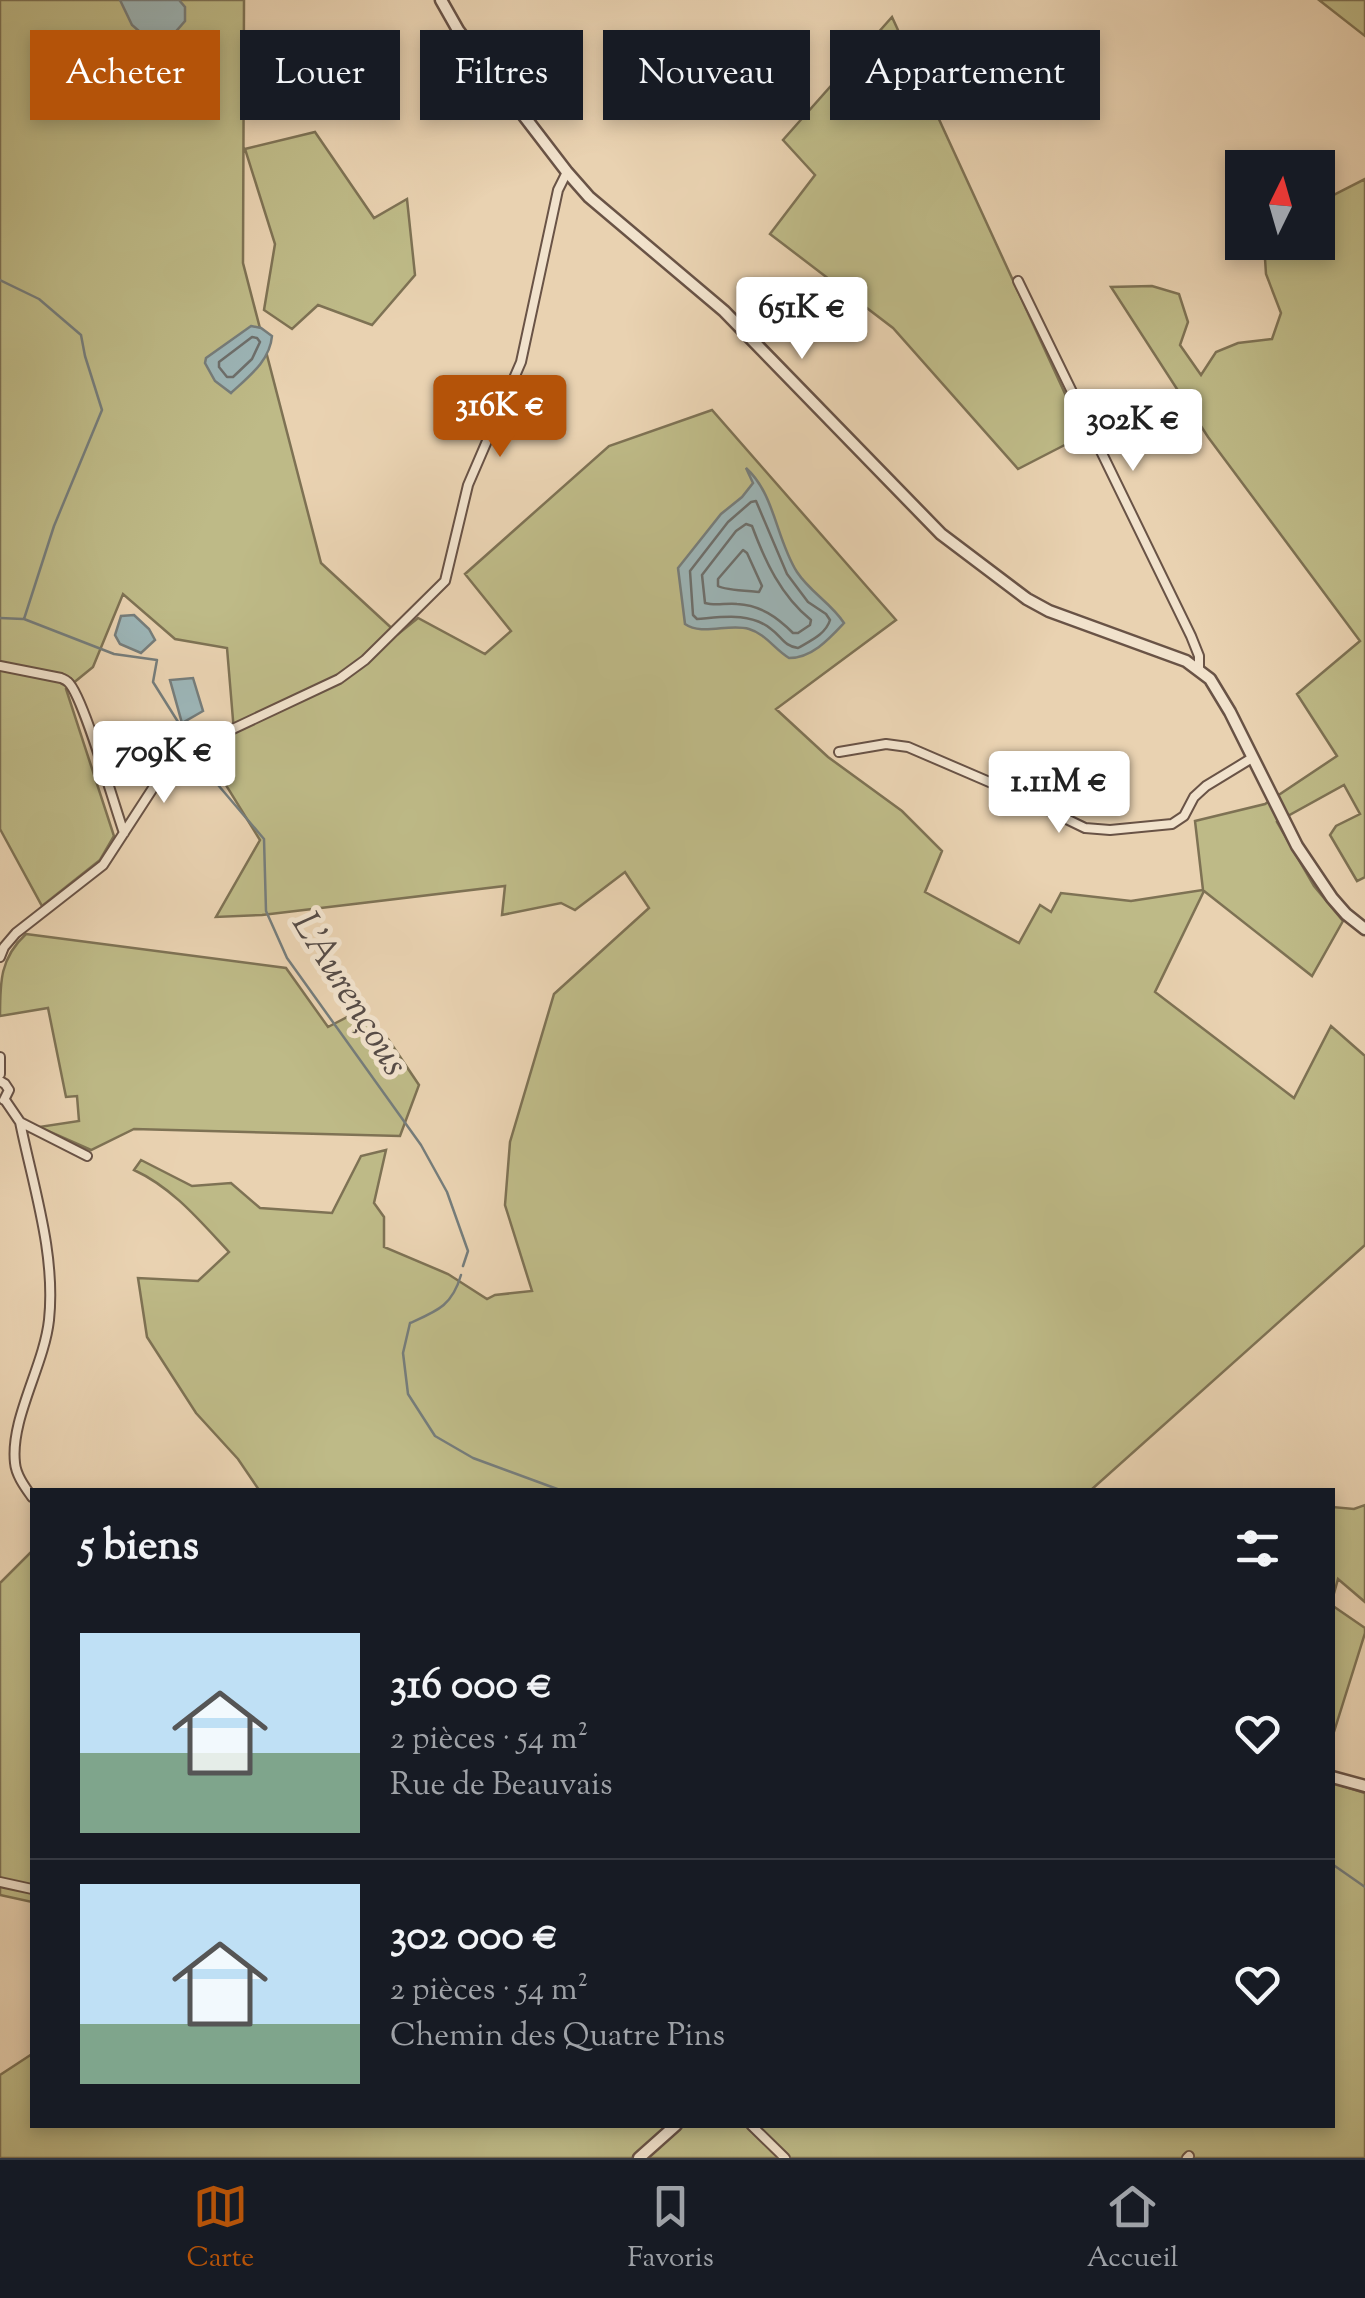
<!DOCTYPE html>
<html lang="fr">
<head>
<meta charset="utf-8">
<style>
	body { margin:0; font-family:"Sorts Mill Goudy",serif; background:#242831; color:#f1f3f6; height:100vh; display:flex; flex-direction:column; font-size:38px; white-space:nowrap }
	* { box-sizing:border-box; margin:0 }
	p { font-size:32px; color:#9ea1a6 }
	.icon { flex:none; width:55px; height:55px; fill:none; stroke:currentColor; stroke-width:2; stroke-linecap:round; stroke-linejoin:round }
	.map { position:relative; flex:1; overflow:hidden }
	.panel { position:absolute; left:30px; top:1488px; width:1305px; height:640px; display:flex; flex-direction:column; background:#171b24; border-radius:0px; box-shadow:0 5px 15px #0003 }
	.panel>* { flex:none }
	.banner { position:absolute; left:30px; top:30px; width:1305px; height:90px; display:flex; gap:20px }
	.needle { width:65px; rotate:5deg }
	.tools { position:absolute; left:1225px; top:150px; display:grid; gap:20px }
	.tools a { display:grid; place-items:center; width:110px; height:110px; border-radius:0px; background:#171b24; box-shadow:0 5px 15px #0003; font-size:50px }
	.price { position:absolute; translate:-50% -85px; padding:0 22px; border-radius:10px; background:#fff; color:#222; font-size:32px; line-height:65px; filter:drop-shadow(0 2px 5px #0008) }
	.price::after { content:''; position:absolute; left:50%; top:60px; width:30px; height:22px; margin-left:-15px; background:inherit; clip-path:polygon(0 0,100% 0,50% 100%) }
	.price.on { background:#b45309; color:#fff }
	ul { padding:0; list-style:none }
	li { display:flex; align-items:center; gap:30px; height:250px; padding:0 50px }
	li+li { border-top:2px solid #363941 }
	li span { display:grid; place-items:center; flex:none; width:280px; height:200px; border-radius:0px; color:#555 }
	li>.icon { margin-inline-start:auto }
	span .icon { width:120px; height:120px; fill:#fffc; stroke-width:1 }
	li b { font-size:42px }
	h2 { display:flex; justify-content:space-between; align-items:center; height:120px; padding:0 50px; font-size:42px }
	.chip { padding:0 35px; border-radius:0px; background:#171b24; box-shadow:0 5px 15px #0003; font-size:35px; line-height:90px }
	.chip.on { background:#b45309; color:#fff }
	.tabs { display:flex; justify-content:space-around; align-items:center; height:140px; border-top:2px solid #363941; background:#171b24; font-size:28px; color:#9ea1a6 }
	.tabs a { display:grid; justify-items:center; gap:5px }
	.tabs .on { color:#b45309 }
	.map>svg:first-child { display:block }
</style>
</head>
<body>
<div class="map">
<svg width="1365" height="2158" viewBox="0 0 1365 2158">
	<rect width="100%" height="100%" fill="#e9d2b1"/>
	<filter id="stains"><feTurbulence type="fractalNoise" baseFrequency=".002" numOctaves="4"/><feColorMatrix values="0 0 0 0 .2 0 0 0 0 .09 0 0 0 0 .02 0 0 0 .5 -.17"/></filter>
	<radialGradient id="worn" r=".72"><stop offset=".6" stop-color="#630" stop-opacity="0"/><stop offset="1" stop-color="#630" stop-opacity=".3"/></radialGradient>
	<path fill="#beba87" stroke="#7e7254" stroke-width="2.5" d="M0,0H244L243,263L321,563L398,634L418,618L485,654L511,631L465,574L609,446L712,410L896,620L776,709L828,757L902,811L942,851L925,892L1019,943L1040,905L1051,912L1061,893L1131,901L1203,890L1195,821L1265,804L1337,756L1297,694L1360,641L1208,437L1111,287L1152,286L1179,294L1188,322L1180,345L1201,375L1216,352L1238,343L1272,339L1281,313L1266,274L1264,243L1318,242V203L1365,179V877L1357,881L1330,835L1336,826L1360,814L1344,785L1277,822L1314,886L1343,921L1312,976L1204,891L1155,992L1294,1098L1331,1026L1365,1056V1245L1091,1490H259L238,1459L196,1413L147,1337L138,1278L198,1281L229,1252C200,1221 173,1188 134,1170L141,1160L192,1186L231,1183L260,1208L332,1213L361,1156L386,1150L374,1203L384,1217V1247L448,1274L487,1299L495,1295L532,1291L505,1205L510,1142L554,994L649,908L625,872L575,910L561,903L502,915L505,886L262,915L216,917L260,840L203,748L234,732L227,648L175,639L123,594L93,667L66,689L114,836L100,860L42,906L0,829Z
		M1319,0H1365V36Z
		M892,17L1084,435L1018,469L893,328L770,234L815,175L783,140Z
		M315,132L374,218L407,199L415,275L372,325L318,305L292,329L264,310L275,244L245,149Z
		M26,934L286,968L328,1027L353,1014L388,1039L419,1085L400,1136L134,1129L91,1150L39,1127L79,1121L77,1096L66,1097L48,1008L0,1016C0,982 0,958 26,934Z
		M1365,1505V1602L1338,1579L1333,1597V1507L1354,1509Z
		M32,1551V1902L0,1895V1583Z
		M1333,1606L1365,1628V1633L1333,1735Z
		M1333,1783L1365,1793V2158H0V2075L32,2054V2125H1332Z"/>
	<path fill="#9cb5b7" stroke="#767d7b" stroke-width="2.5" d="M120,0H179L185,7V21L171,37L148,39L132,25Z
		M251,326L261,328L272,336C270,361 248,377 231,393L215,381L205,363L206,358Z
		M746,468C775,494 776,539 797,572C810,592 831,603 844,623C829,639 812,658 789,658C774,649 766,634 749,629C729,623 702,636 685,624L678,568L721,514L742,497L753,483Z
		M134,615L149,629L155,640L141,653L120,644L115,635L121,616Z
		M193,678L203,711L182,723L170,680Z"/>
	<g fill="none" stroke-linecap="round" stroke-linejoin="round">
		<path stroke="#6d6f6c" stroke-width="2.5" d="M252,337L257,338L260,342L252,359L233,377H227L219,367V362Z
			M756,501L787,574L808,602L826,614L830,620C826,634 810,641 798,648C784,646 782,637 771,629C750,612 723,617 697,619L693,615L690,571L728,522L751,502Z
			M746,524L752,526C765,561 781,596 811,620L810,625L798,633H793C777,617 760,605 737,604C725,603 715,606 705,603L702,575L736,531Z
			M743,550L747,553L762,586L759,592C749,591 724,590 718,586V579Z"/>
		<path stroke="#767d7b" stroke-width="2.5" d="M0,280L39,299L81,335L85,356L102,410L54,526L24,619L114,654L157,660L153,682L185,733L195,741
			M0,618L23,619
			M201,750L207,772L264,839L266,911L287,958L421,1145L447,1192L468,1251L463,1266
			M461,1275C452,1306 437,1311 410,1323L403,1353L408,1394L435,1436L473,1458L560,1490
			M1332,1864L1365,1887"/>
		<defs>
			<path id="minor" d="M1018,281L1191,636L1199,656V669
				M0,666L61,678C63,679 66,680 68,682C83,695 115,808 124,833
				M839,752L886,744L908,747L994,784L1085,828L1110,830L1172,824L1184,816L1194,797L1206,786L1252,758
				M0,957L4,947L16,933L103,865L166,768L188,750L339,679L365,660L445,581L468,485L521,362L558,190L567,172
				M0,1057V1074
				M0,1081L5,1084L9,1090L4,1100
				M5,1100L20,1122C33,1186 56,1254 49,1320C44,1366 10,1419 15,1463C16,1475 25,1487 32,1497
				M20,1122L87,1156
				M0,1882L32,1889
				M751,2125L785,2158
				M1187,2158L1189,2156"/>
			<path id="tertiary" d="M441,0L458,30L567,172L589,197L724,311L941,534L1027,599L1049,611L1186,661L1210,679L1230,712L1297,846L1332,898L1346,914L1365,929
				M1332,1777L1365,1786
				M639,2158L676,2125"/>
		</defs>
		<use href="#minor" stroke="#695346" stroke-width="12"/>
		<use href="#tertiary" stroke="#695346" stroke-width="15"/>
		<use href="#minor" stroke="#f1e2cc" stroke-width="8"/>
		<use href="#tertiary" stroke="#f1e2cc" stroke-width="10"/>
	</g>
	<g text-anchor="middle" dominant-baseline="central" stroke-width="10" stroke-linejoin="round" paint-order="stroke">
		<g font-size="38" font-style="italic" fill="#564c47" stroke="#f1e2cc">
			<text transform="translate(348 995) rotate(58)">L'Aurençous</text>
		</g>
	</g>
	<rect width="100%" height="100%" filter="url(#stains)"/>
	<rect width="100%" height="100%" fill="url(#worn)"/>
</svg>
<div class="tools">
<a><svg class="needle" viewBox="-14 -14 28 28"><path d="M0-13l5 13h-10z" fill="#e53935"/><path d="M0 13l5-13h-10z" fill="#9ea1a6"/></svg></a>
</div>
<b class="price" style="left:802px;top:362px">651K €</b>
<b class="price on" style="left:500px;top:460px">316K €</b>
<b class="price" style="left:1133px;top:474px">302K €</b>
<b class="price" style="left:164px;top:806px">709K €</b>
<b class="price" style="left:1059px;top:836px">1.11M €</b>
<div class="banner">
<a class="chip on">Acheter</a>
<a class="chip">Louer</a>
<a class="chip">Filtres</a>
<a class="chip">Nouveau</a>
<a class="chip">Appartement</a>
</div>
<section class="panel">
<h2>5 biens<svg class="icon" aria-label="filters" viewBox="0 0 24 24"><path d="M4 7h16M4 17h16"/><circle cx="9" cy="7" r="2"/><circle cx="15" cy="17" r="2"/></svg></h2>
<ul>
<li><span style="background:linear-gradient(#bfe0f5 60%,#7fa58c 0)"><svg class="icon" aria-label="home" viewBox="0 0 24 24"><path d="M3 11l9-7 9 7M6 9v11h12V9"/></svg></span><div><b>316 000 €</b><p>2 pièces · 54 m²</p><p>Rue de Beauvais</p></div><svg class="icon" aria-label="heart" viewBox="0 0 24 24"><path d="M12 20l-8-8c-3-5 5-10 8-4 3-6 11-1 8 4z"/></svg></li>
<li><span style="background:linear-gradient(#bfe0f5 70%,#7fa58c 0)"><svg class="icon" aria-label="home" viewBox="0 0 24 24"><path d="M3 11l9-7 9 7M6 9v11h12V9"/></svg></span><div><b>302 000 €</b><p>2 pièces · 54 m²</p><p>Chemin des Quatre Pins</p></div><svg class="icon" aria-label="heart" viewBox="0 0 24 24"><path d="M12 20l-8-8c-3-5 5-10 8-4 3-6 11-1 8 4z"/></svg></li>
</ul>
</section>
</div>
<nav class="tabs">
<a class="on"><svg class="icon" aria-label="map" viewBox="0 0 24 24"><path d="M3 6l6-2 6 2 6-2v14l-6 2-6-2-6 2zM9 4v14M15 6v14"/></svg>Carte</a>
<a><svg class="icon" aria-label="saved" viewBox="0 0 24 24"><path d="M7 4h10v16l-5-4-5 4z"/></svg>Favoris</a>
<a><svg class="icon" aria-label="home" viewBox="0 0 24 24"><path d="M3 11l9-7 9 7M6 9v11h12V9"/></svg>Accueil</a>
</nav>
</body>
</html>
